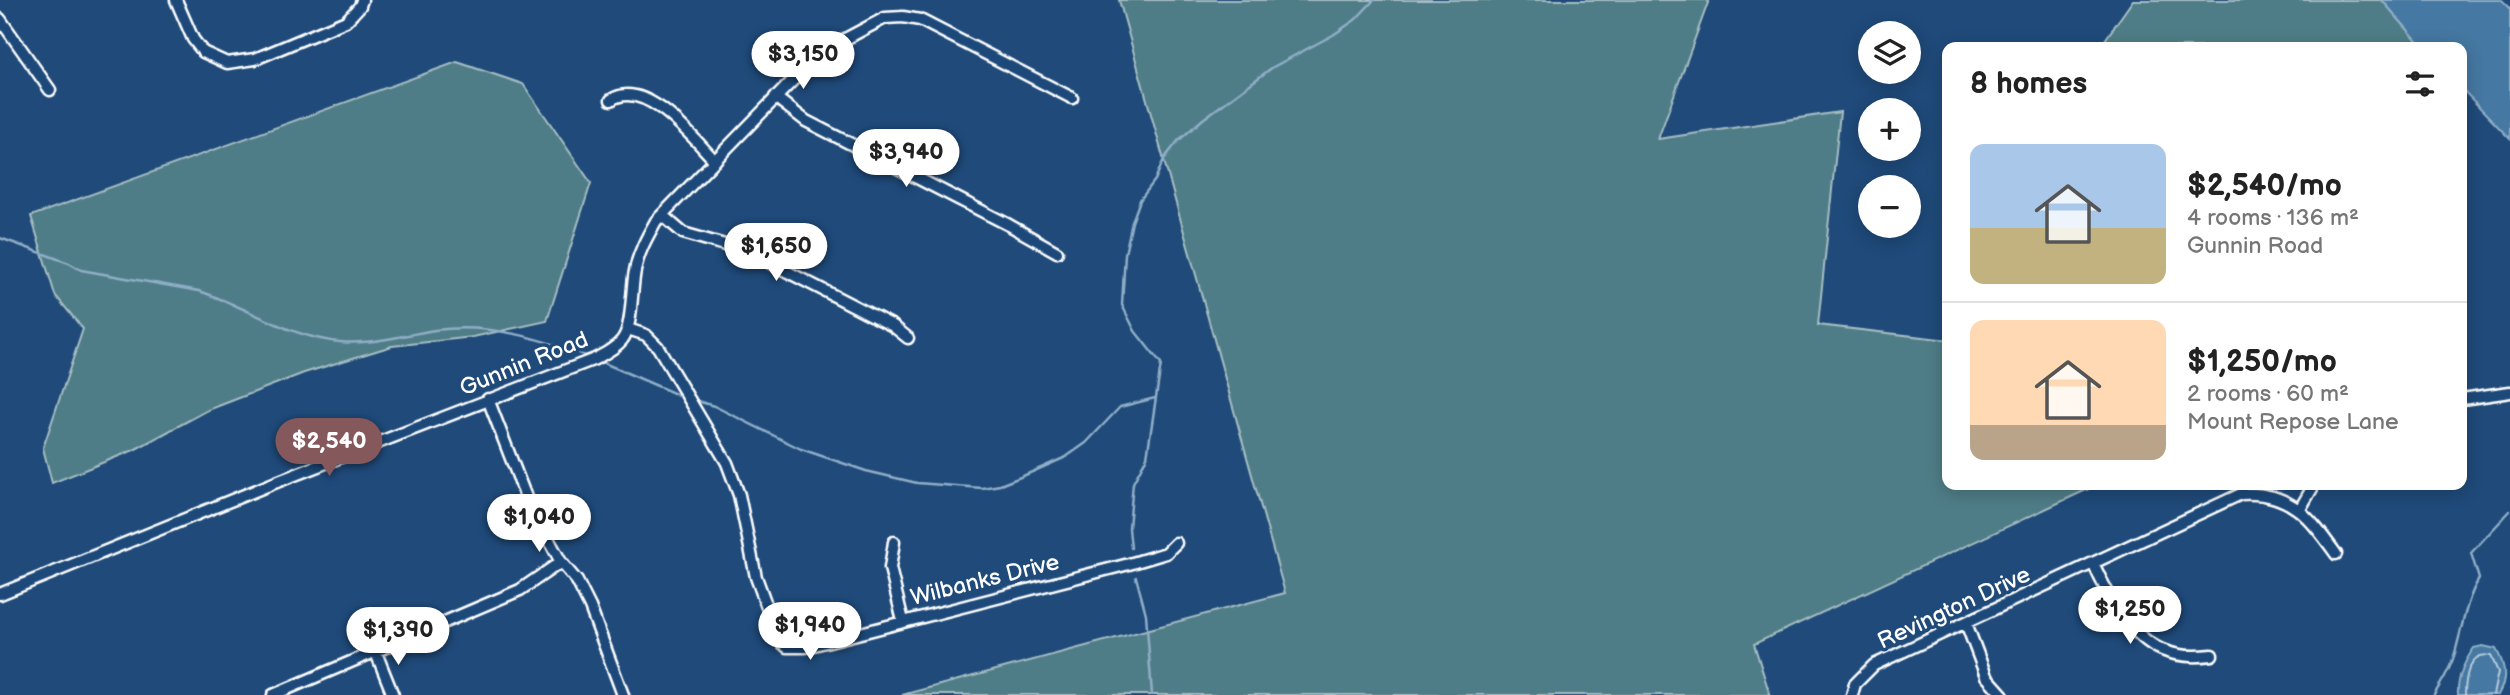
<!DOCTYPE html>
<html lang="en">
<head>
<meta charset="utf-8">
<style>
	body { margin:0; font-family:"Balsamiq Sans",sans-serif; background:#f6f6f6; color:#222; height:100vh; display:flex; flex-direction:column; font-size:26px; white-space:nowrap }
	* { box-sizing:border-box; margin:0 }
	p { font-size:23px; color:#767676 }
	.icon { flex:none; width:38px; height:38px; fill:none; stroke:currentColor; stroke-width:2; stroke-linecap:round; stroke-linejoin:round }
	.map { position:relative; flex:1; overflow:hidden }
	.sheet { position:absolute; left:1942px; top:42px; width:525px; height:448px; display:flex; flex-direction:column; background:#fff; border-radius:14px; box-shadow:0 4px 18px #0003 }
	.sheet>* { flex:none }
	.buttons { position:absolute; left:1858px; top:21px; display:grid; gap:14px }
	.buttons a { display:grid; place-items:center; width:63px; height:63px; border-radius:50%; background:#fff; box-shadow:0 4px 18px #0003; font-size:35px }
	.price { position:absolute; translate:-50% -60px; padding:0 16px; border-radius:24px; background:#fff; color:#222; font-size:23px; line-height:46px; filter:drop-shadow(0 2px 4px #0008) }
	.price::after { content:''; position:absolute; left:50%; top:42px; width:21px; height:16px; margin-left:-10px; background:inherit; clip-path:polygon(0 0,100% 0,50% 100%) }
	.price.current { background:#85585c; color:#fff }
	ul { padding:0; list-style:none }
	li { display:flex; align-items:center; gap:21px; height:175px; padding:0 28px }
	li+li { border-top:2px solid #e0e0e0 }
	li span { display:grid; place-items:center; flex:none; width:196px; height:140px; border-radius:14px; color:#555 }
	li>.icon { margin-inline-start:auto }
	span .icon { width:84px; height:84px; fill:#fffc; stroke-width:1 }
	li b { font-size:30px }
	h2 { display:flex; justify-content:space-between; align-items:center; height:84px; padding:0 28px; font-size:30px }
	.map>svg:first-child { display:block }
</style>
</head>
<body>
<div class="map">
<svg width="2510" height="695" viewBox="0 0 2510 695">
	<rect width="100%" height="100%" fill="#1f4a7a"/>
	<filter id="ink" filterUnits="userSpaceOnUse"><feTurbulence type="fractalNoise" baseFrequency=".0143" numOctaves="2"/><feDisplacementMap in="SourceGraphic" scale="14" xChannelSelector="R" yChannelSelector="G"/><feConvolveMatrix kernelMatrix="1 2 1 2 8 2 1 2 1" color-interpolation-filters="sRGB"/></filter>
	<g filter="url(#ink)">
		<path fill="#4f7d87" stroke="#a7bec3" stroke-width="2" d="M1119,0H1709L1658,139L1840,112L1818,325L1948,340V485H2097L1754,644L1770,695H902L1285,593Z
			M2133,0H2382L2423,47H2100Z
			M457,62L523,84L591,183L547,321L473,337L392,346L304,373L208,410L134,450L52,483L43,448L83,329L55,295L31,216Z"/>
		<path fill="#4578a2" stroke="#8faec7" stroke-width="2" d="M2382,0H2502L2510,8V139L2462,89V47H2423Z
			M2483,646L2496,649C2505,665 2508,678 2498,695H2458C2457,677 2464,662 2474,648Z"/>
		<g fill="none" stroke-linecap="round" stroke-linejoin="round">
			<path stroke="#b5c9da" stroke-width="2" d="M2465,695C2465,678 2469,650 2491,656L2498,672L2493,695"/>
			<path stroke="#8faec7" stroke-width="2.5" d="M0,238L69,263L81,270L199,291C246,306 290,338 340,342C373,345 403,335 435,330C490,323 540,338 591,358
				M597,360L685,398
				M694,400L714,406L801,449L866,471L917,483L982,488L1000,485L1023,476L1066,457L1086,443L1120,407L1155,398
				M1131,548L1129,528L1133,483L1147,457L1161,364L1135,331L1122,305L1125,254L1132,222L1140,200L1155,180L1164,159L1178,141L1203,119L1273,67L1333,35L1355,20L1374,0
				M1136,577L1146,614L1152,695
				M2434,695C2441,683 2450,670 2454,656C2462,630 2465,602 2479,579L2471,553L2510,511"/>
			<defs>
				<path id="minor" d="M176,0L193,39L203,52L227,63L255,59L346,21L360,6L362,0
					M0,19L50,90
					M775,97L806,121L1009,225L1057,252
					M611,100C645,77 694,139 715,161
					M662,215L683,233L749,252L893,326L908,338
					M628,329L646,335L658,347L727,463L739,495L756,577L779,640L787,647H806L1129,564L1166,553L1176,543
					M488,399L527,500L561,562L577,581L590,607L623,695
					M2462,399L2510,392
					M2300,509L2314,485
					M894,542L890,568L903,621
					M2094,565C2107,594 2131,637 2162,650C2178,657 2196,657 2212,655
					M0,594L279,481L595,359C604,354 615,349 622,340C633,327 631,289 635,271C638,253 647,237 656,221L798,75L832,46L885,18L903,17L920,20L1072,98
					M1966,623L1986,676L2003,695
					M375,650L393,695
					M273,695L520,590L561,562
					M1852,695L1855,684L1874,665L2241,494C2291,491 2310,518 2336,554"/>
			</defs>
			<use href="#minor" stroke="#fff" stroke-width="15"/>
			<use href="#minor" stroke="#1f4a7a" stroke-width="10"/>
		</g>
	</g>
	<g text-anchor="middle" dominant-baseline="central" stroke-width="7" stroke-linejoin="round" paint-order="stroke">
		<g font-size="23" fill="#fff" stroke="#1f4a7a">
			<text transform="translate(524 364) rotate(-22)">Gunnin Road</text>
			<text transform="translate(985 580) rotate(-14)">Wilbanks Drive</text>
			<text transform="translate(1954 608) rotate(-25)">Revington Drive</text>
		</g>
	</g>
</svg>
<div class="buttons">
<a><svg class="icon" aria-label="layers" viewBox="0 0 24 24"><path d="M12 4l9 5-9 5-9-5zM3 14l9 5 9-5"/></svg></a>
<a>+</a>
<a>−</a>
</div>
<b class="price" style="left:803px;top:91px">$3,150</b>
<b class="price" style="left:906px;top:189px">$3,940</b>
<b class="price" style="left:776px;top:283px">$1,650</b>
<b class="price current" style="left:329px;top:478px">$2,540</b>
<b class="price" style="left:539px;top:554px">$1,040</b>
<b class="price" style="left:2130px;top:646px">$1,250</b>
<b class="price" style="left:810px;top:662px">$1,940</b>
<b class="price" style="left:398px;top:667px">$1,390</b>
<section class="sheet">
<h2>8 homes<svg class="icon" aria-label="filters" viewBox="0 0 24 24"><path d="M4 7h16M4 17h16"/><circle cx="9" cy="7" r="2"/><circle cx="15" cy="17" r="2"/></svg></h2>
<ul>
<li><span style="background:linear-gradient(#a9c7e8 60%,#c2b280 0)"><svg class="icon" aria-label="home" viewBox="0 0 24 24"><path d="M3 11l9-7 9 7M6 9v11h12V9"/></svg></span><div><b>$2,540/mo</b><p>4 rooms · 136 m²</p><p>Gunnin Road</p></div></li>
<li><span style="background:linear-gradient(#ffd9b3 75%,#b9a48a 0)"><svg class="icon" aria-label="home" viewBox="0 0 24 24"><path d="M3 11l9-7 9 7M6 9v11h12V9"/></svg></span><div><b>$1,250/mo</b><p>2 rooms · 60 m²</p><p>Mount Repose Lane</p></div></li>
</ul>
</section>
</div>
</body>
</html>
